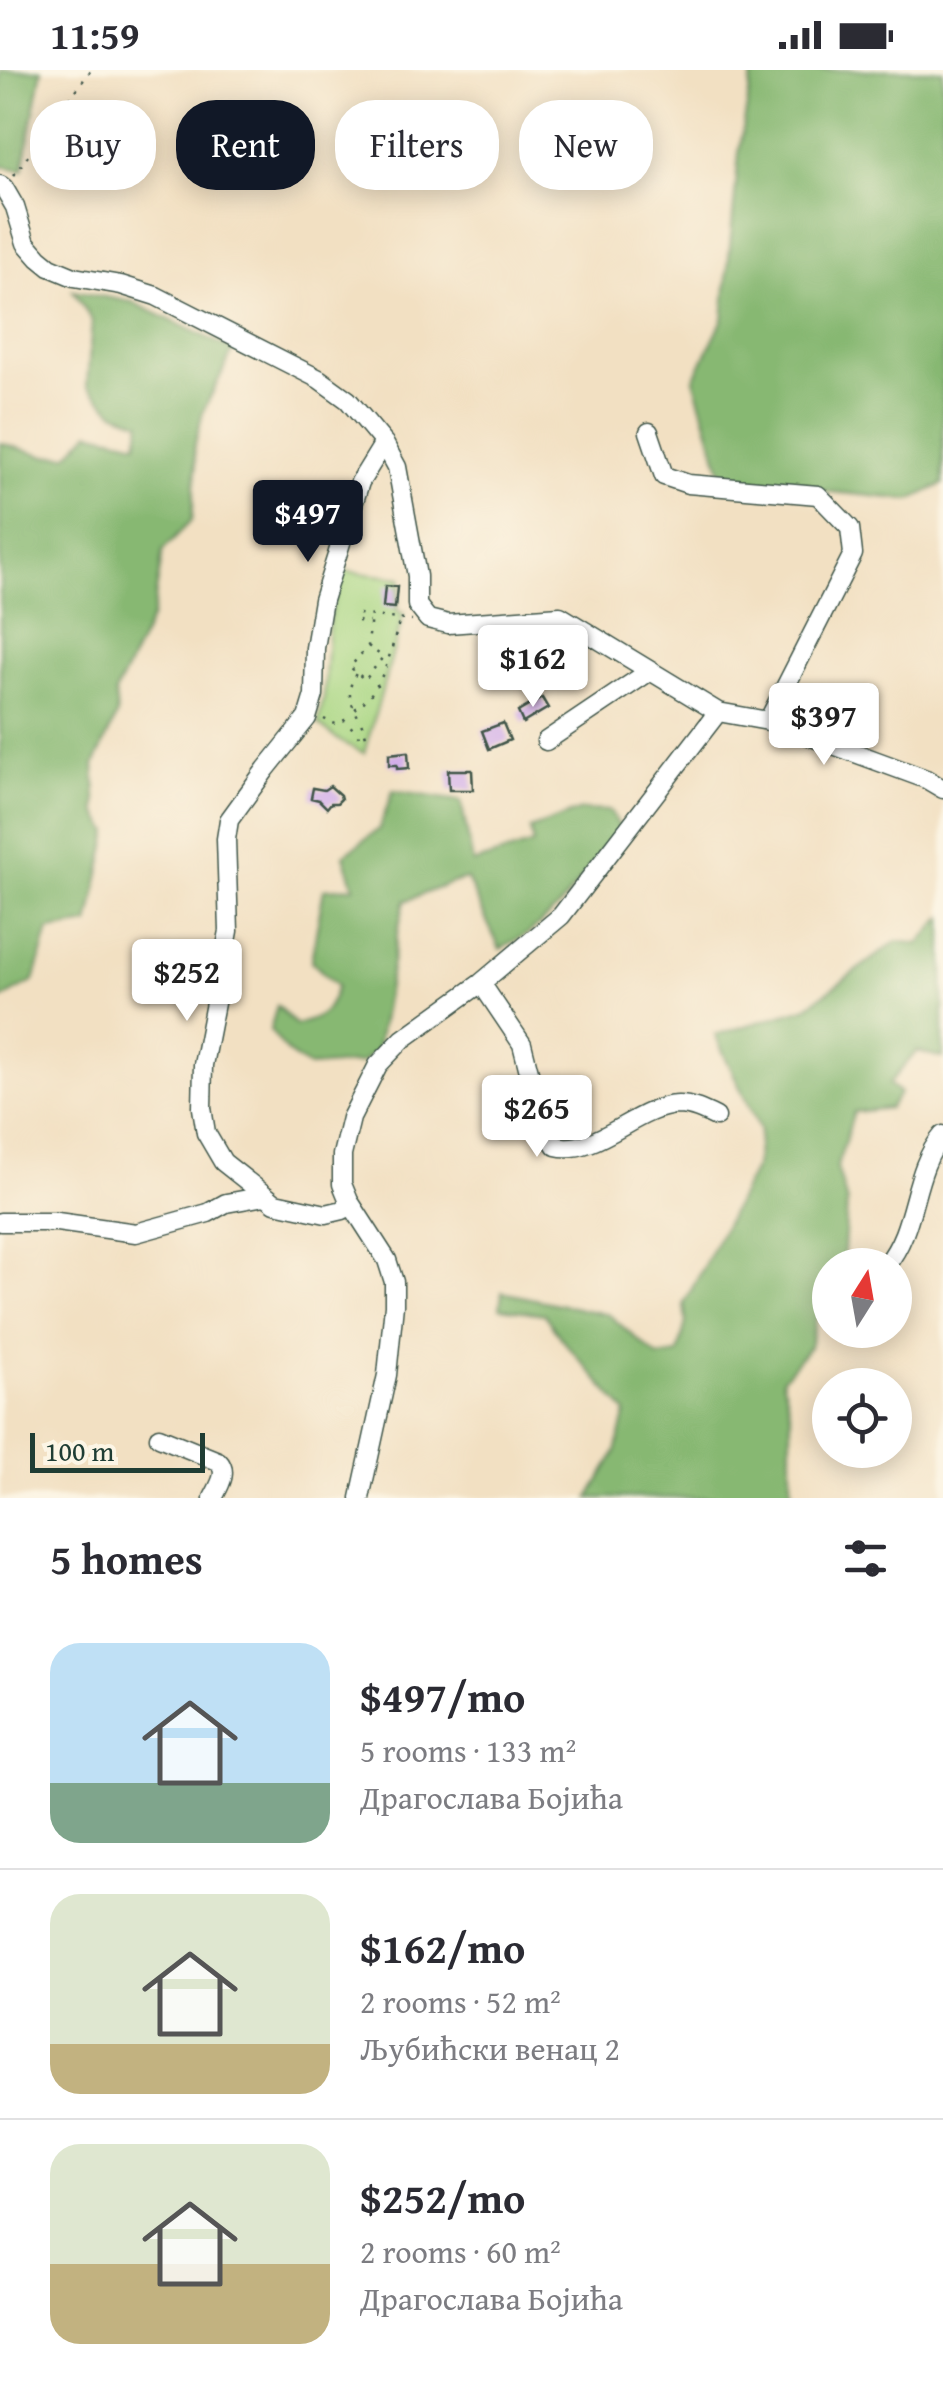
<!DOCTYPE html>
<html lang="en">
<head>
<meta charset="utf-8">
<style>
	body { margin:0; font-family:"Gentium Book Plus",serif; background:#f7f7f7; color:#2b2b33; height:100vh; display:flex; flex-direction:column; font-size:38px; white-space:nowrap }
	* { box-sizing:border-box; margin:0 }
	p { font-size:32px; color:#7c7c81 }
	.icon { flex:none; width:55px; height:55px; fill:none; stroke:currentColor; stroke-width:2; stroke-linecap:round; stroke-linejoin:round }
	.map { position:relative; height:1428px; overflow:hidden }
	.panel { display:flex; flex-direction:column; background:#fff; flex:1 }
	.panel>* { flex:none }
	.banner { position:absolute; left:30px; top:30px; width:885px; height:90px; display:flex; gap:20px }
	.needle { width:65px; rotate:11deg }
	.buttons { position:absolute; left:812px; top:1178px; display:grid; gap:20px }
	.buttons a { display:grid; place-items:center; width:100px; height:100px; border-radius:50%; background:#fff; box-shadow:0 5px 25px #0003; font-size:50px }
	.scale { position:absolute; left:30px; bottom:25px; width:175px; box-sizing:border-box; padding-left:10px; border:5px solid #1f3d34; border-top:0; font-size:28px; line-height:35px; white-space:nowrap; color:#1f3d34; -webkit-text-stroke:8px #fcf5e5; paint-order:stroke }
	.price { position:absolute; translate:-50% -85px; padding:0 22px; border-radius:10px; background:#fff; color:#222; font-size:32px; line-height:65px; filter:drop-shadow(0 2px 5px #0008) }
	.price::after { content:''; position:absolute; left:50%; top:60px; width:30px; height:22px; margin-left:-15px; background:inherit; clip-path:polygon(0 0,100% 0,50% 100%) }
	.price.selected { background:#111827; color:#fff }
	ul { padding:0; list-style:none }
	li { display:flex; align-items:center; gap:30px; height:250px; padding:0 50px }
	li+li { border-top:2px solid #e1e1e2 }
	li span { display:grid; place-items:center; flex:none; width:280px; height:200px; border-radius:30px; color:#555 }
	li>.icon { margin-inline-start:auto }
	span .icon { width:120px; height:120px; fill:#fffc; stroke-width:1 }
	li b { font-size:42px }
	h2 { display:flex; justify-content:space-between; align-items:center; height:120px; padding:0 50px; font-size:42px }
	.tag { padding:0 35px; border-radius:40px; background:#fff; box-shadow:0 5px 25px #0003; font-size:35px; line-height:90px }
	.tag.selected { background:#111827; color:#fff }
	.status { display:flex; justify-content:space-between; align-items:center; height:70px; padding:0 50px; background:#fff; direction:ltr }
	.status svg { height:28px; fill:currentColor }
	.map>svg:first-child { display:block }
</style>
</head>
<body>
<div class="status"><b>11:59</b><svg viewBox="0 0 49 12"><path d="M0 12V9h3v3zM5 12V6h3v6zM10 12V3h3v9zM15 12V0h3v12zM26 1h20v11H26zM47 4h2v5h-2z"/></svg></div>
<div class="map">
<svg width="943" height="1428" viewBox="0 0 943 1428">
	<rect width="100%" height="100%" fill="#fcf5e5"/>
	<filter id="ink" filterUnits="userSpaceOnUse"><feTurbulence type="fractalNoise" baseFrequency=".01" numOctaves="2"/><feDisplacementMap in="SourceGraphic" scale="20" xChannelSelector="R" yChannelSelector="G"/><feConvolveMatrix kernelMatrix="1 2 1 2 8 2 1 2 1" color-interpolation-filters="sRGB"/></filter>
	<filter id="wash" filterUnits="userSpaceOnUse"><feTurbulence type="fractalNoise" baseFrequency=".0048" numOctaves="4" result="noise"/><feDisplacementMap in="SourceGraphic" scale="40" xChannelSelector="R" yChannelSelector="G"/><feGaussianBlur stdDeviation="2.25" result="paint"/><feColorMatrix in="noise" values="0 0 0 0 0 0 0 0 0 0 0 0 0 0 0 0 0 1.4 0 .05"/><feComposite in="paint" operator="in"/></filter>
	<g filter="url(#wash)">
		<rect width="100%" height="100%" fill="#f2e0c2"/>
		<path fill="#aad784" stroke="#648a5c" stroke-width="2.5" d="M341,501L401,508L397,542L404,543L364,683L340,671L318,654L324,627L329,551Z"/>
		<path fill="#87b872" stroke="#537a53" stroke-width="2.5" d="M0,0H42L23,100L0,96Z
			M753,0H943V414L910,430L724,411L694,309L723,249L739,83Z
			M73,221L132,232L233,280L203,342L194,378L196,399L192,450L163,480L152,547L115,623L117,645L94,695L97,743L109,762L89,854L49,860L34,911L0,930V373L46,386L68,385L90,362L137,373L141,352L114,342L87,316L92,251Z
			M393,721L461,731L473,793L533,774L530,759L581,740L610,741L621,759L558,838L529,863L500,879L467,809L451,813L405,831L397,864L377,980L361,993L309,997L288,983L270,960L277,936L296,955C324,947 328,943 337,916L311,891L324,819L354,817L344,785L379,759Z
			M943,847V988L917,981L889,1014L900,1023L889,1038L854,1042L837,1097L847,1133L843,1195H830V1248L816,1247L810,1276L782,1309L791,1345V1428H589L616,1382L626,1342L561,1268L544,1244L500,1238L502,1222L609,1245L658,1287L678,1284L686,1252L684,1234L756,1095L760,1060L715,965L805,938L897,871L919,874Z"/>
		<g id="blocks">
			<path fill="#cea7ea" d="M385,516L397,517L395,538L383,537Z
				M542,628L548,638L523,653L518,642Z
				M503,653L510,670L489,679L482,661Z
				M408,682L409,698L397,699V695H389V684Z
				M448,700H472L473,720H449Z
				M330,716L340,725L341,729L337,733H331L327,738L319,730L311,728L313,718L324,720Z"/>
		</g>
	</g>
	<g filter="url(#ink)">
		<use href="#blocks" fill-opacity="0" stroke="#3f5549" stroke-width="2.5"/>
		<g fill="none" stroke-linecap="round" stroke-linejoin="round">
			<defs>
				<path id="minor" d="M0,115L4,118L15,137L26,173L39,188L50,197L74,207L121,215L156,226L319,309L348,330L384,373L397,397L417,506V535L428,549L448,554L560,546L718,642L768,651L926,709L943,719
					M649,362L664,406L688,414L818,425L850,458L853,484L768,651
					M546,671L650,601
					M481,913L522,974L538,1037L547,1062L556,1076C596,1086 637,1036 678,1035C692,1035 704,1041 716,1047
					M349,1131L343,1140L326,1144L275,1133L223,1092L206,1063L202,1038L203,995L229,861L226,769L229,750L266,699L307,648L314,625L315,578L323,530L360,412L384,373
					M0,1152H57L136,1163L208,1143L226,1133L265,1126
					M886,1195C918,1157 911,1102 943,1065
					M159,1367L218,1391C229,1402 219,1416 213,1428
					M360,1428L387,1305L394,1235V1212L387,1190L349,1131L342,1114V1085L351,1048L378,995L403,969L481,913L561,846L718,642"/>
			</defs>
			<use href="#minor" stroke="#3f5549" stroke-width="21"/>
			<path stroke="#3f5549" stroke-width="2.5" stroke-dasharray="2.5 8" stroke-linecap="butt" d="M14,105L91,0
				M359,544L412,551
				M358,551L369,552
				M368,576L383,587L365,610L350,597L368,576L371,545
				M355,639C385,618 390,582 400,549
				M324,649L333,654L345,650L360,667L366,666C360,641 339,630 357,602"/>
			<use href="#minor" stroke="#fff" stroke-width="18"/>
		</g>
	</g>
</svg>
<div class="buttons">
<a><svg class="needle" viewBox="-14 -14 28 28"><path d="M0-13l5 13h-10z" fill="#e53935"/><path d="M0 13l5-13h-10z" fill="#7c7c81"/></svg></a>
<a><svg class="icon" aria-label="locate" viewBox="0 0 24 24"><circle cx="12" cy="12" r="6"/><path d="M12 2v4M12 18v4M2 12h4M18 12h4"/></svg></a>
</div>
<div class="scale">100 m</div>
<b class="price selected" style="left:308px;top:495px">$497</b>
<b class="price" style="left:533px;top:640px">$162</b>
<b class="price" style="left:824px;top:698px">$397</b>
<b class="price" style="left:187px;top:954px">$252</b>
<b class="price" style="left:537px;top:1090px">$265</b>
<div class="banner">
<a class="tag">Buy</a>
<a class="tag selected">Rent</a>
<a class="tag">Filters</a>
<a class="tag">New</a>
</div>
</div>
<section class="panel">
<h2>5 homes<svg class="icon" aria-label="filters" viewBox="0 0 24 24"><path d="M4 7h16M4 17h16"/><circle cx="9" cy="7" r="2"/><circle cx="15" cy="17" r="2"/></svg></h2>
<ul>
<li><span style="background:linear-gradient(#bfe0f5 70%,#7fa58c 0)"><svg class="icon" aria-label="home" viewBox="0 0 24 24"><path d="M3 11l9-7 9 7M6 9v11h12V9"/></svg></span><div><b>$497/mo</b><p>5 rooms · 133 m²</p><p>Драгослава Бојића</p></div></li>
<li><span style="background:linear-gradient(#dfe7d0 75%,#c2b280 0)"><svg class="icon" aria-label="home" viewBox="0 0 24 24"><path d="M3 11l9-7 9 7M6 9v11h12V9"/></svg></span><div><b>$162/mo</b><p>2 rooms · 52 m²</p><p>Љубићски венац 2</p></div></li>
<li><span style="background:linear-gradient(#dfe7d0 60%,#c2b280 0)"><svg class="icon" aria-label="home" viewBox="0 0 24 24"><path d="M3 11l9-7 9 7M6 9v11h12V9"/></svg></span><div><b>$252/mo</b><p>2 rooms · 60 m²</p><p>Драгослава Бојића</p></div></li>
</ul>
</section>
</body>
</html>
